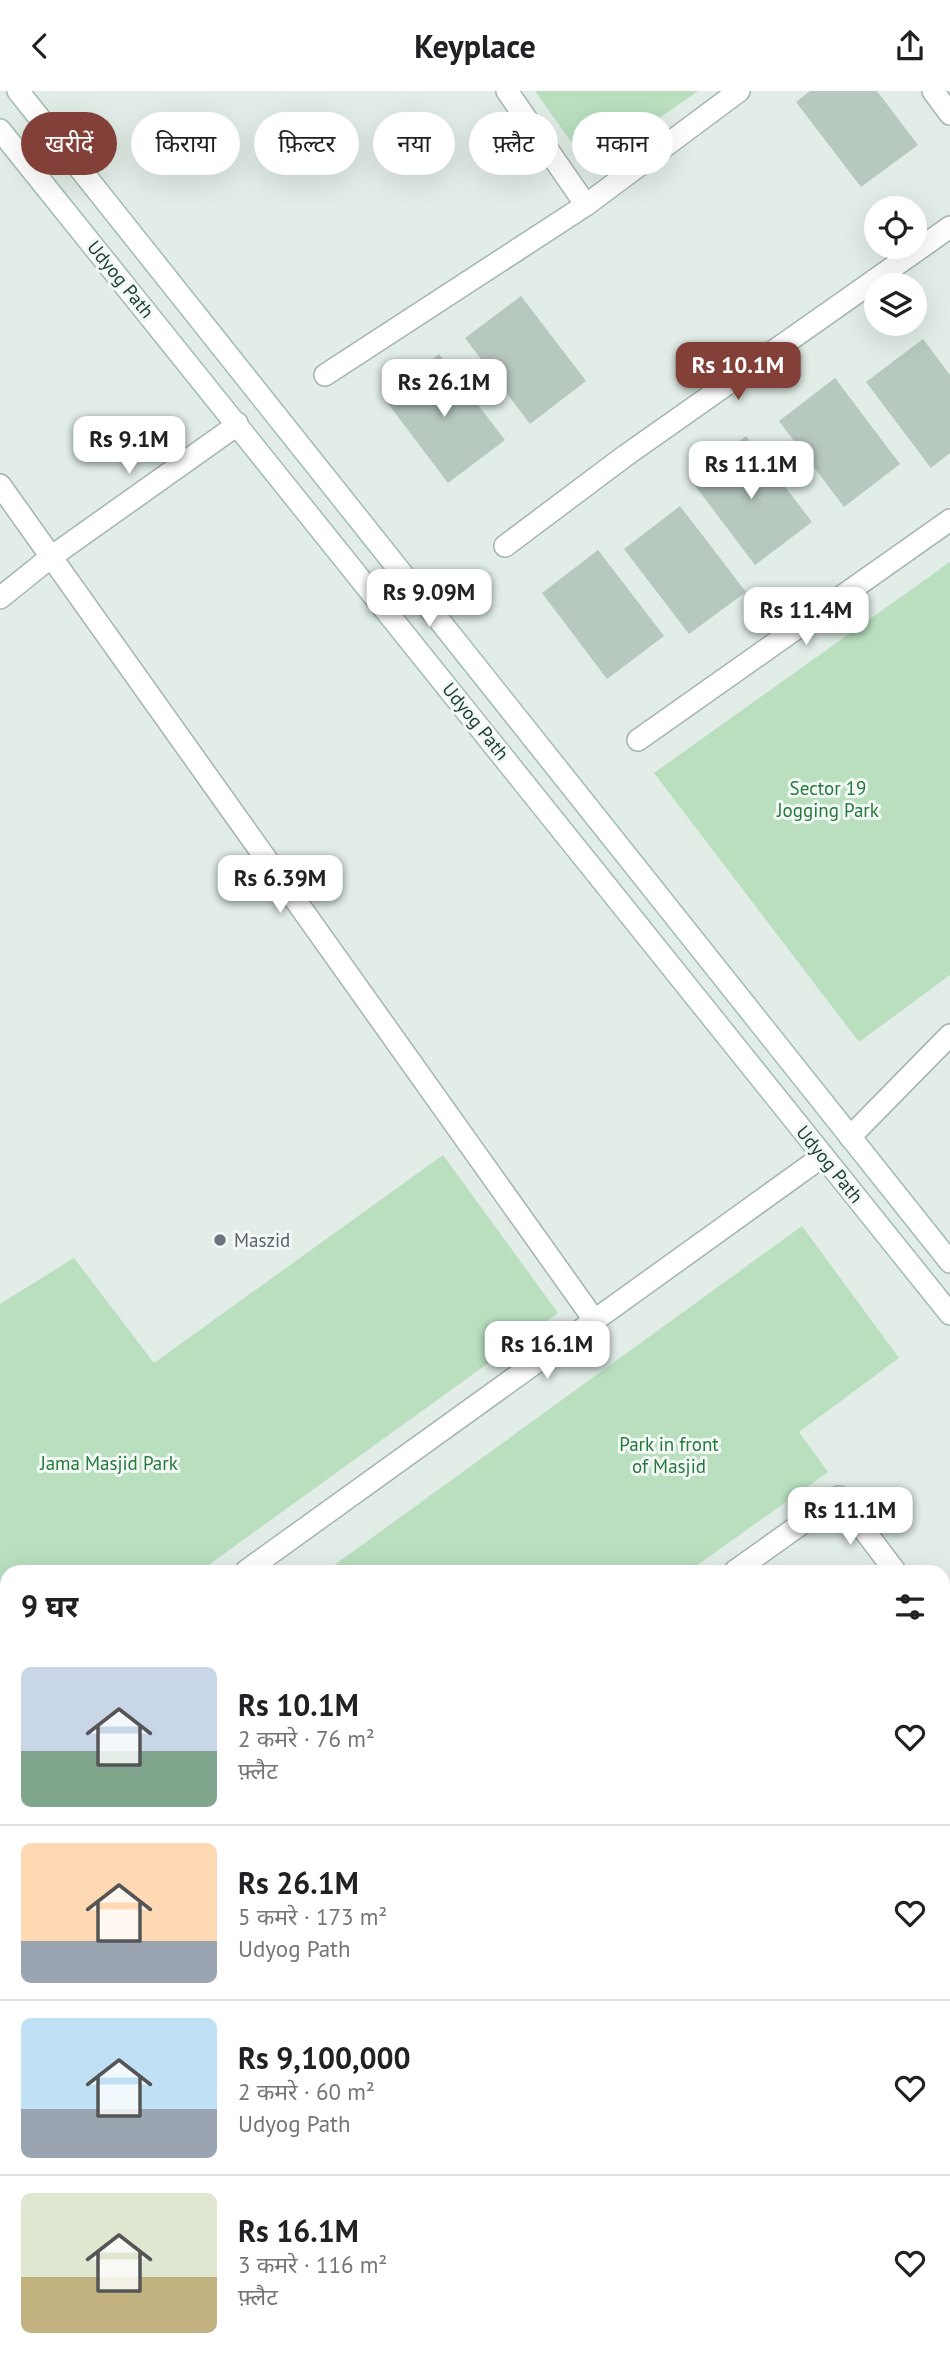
<!DOCTYPE html>
<html lang="hi">
<head>
<meta charset="utf-8">
<style>
	body { margin:0; font-family:"PT Sans","Noto Sans Devanagari",sans-serif; background:#f6f6f6; color:#202124; height:100vh; display:flex; flex-direction:column; font-size:26px; white-space:nowrap }
	* { box-sizing:border-box; margin:0 }
	p { font-size:23px; color:#757577 }
	.icon { flex:none; width:38px; height:38px; fill:none; stroke:currentColor; stroke-width:2; stroke-linecap:round; stroke-linejoin:round }
	.map { position:relative; flex:1; overflow:hidden }
	.sheet { position:absolute; left:0px; top:1474px; width:950px; height:800px; display:flex; flex-direction:column; background:#fff; border-radius:21px 21px 0 0; box-shadow:0 7px 28px #0002 }
	.sheet>* { flex:none }
	.guide { position:absolute; left:21px; top:21px; width:908px; height:63px; display:flex; gap:14px }
	.tools { position:absolute; left:864px; top:105px; display:grid; gap:14px }
	.tools a { display:grid; place-items:center; width:63px; height:63px; border-radius:50%; background:#fff; box-shadow:0 7px 28px #0002; font-size:35px }
	.price { position:absolute; translate:-50% -60px; padding:0 16px; border-radius:14px; background:#fff; color:#222; font-size:23px; line-height:46px; filter:drop-shadow(0 2px 4px #0008) }
	.price::after { content:''; position:absolute; left:50%; top:42px; width:21px; height:16px; margin-left:-10px; background:inherit; clip-path:polygon(0 0,100% 0,50% 100%) }
	.price.selected { background:#824039; color:#fff }
	ul { padding:0; list-style:none }
	li { display:flex; align-items:center; gap:21px; height:175px; padding:0 21px }
	li+li { border-top:2px solid #e0e0e0 }
	li span { display:grid; place-items:center; flex:none; width:196px; height:140px; border-radius:10px; color:#555 }
	li>.icon { margin-inline-start:auto }
	span .icon { width:84px; height:84px; fill:#fffc; stroke-width:1 }
	li b { font-size:30px }
	h2 { display:flex; justify-content:space-between; align-items:center; height:84px; padding:0 21px; font-size:30px }
	.tag { padding:0 24px; border-radius:32px; background:#fff; box-shadow:0 7px 28px #0002; font-size:24px; line-height:63px }
	.tag.selected { background:#824039; color:#fff }
	header { display:flex; justify-content:space-between; align-items:center; height:91px; padding:0 21px; background:#fff; font-size:32px; font-weight:600 }
	.map>svg:first-child { display:block }
</style>
</head>
<body>
<header><svg class="icon" aria-label="back" viewBox="0 0 24 24"><path d="M15 5l-7 7 7 7"/></svg>Keyplace<svg class="icon" aria-label="share" viewBox="0 0 24 24"><path d="M12 15V3M7 8l5-5 5 5M5 13v7h14v-7"/></svg></header>
<div class="map">
<svg width="950" height="2273" viewBox="0 0 950 2273">
	<rect width="100%" height="100%" fill="#e1ede6"/>
	<path fill="#d0ddd5" d="M0,1969L7,1979V2266H208L213,2273H0Z"/>
	<path fill="#b9dfbf" d="M535,0H698L589,76Z
		M950,471V884L859,951L654,682Z
		M443,1064L558,1222L200,1480H7V1620L0,1625V1213L74,1167L154,1272Z
		M802,1135L899,1267L799,1341L828,1381L689,1480H326Z
		M7,1712V1788L4,1790L0,1788V1717Z"/>
	<path fill="#b7c8bf" d="M810,0H877L918,54L861,96L796,11Z
		M521,205L586,290L530,333L465,247Z
		M923,248L950,284V362L931,377L866,291Z
		M439,263L505,349L448,392L383,306Z
		M835,287L900,373L844,416L779,330Z
		M746,345L812,431L755,474L690,388Z
		M680,415L746,501L689,543L624,458Z
		M598,459L664,545L607,588L542,502Z"/>
	<g fill="none" stroke-linecap="round" stroke-linejoin="round">
		<defs>
			<path id="minor" d="M507,0L586,114
				M933,0L950,23
				M325,284L586,114L739,0
				M0,394L595,1230
				M505,455L625,365L950,136
				M0,507L51,466L237,334V332
				M638,649L950,429
				M735,1480L839,1406L895,1480
				M943,1546L950,1556
				M943,1666L950,1662
				M943,1987L950,1996
				M573,2273L583,2266"/>
			<path id="tertiary" d="M850,1046L950,944
				M246,1480L823,1065
				M0,1657L7,1652
				M0,1899L7,1909
				M266,2266L271,2273"/>
			<path id="secondary" d="M18,0L950,1171
				M0,39L950,1223"/>
		</defs>
		<use href="#minor" stroke="#a4b5ad" stroke-width="24"/>
		<use href="#tertiary" stroke="#a4b5ad" stroke-width="24"/>
		<use href="#secondary" stroke="#a2bcb0" stroke-width="24"/>
		<use href="#minor" stroke="#fff" stroke-width="21"/>
		<use href="#tertiary" stroke="#fff" stroke-width="21"/>
		<use href="#secondary" stroke="#fff" stroke-width="21"/>
	</g>
	<circle fill="#6b7280" stroke="#f2f9f5" stroke-width="2.5" cx="220" cy="1149" r="7"/>
	<g text-anchor="middle" dominant-baseline="central" stroke-width="6" stroke-linejoin="round" paint-order="stroke">
		<g font-size="19" fill="#213f33" stroke="#f2f9f5">
			<text transform="translate(121 188) rotate(51)">Udyog Path</text>
			<text transform="translate(476 630) rotate(51)">Udyog Path</text>
			<text transform="translate(830 1073) rotate(51)">Udyog Path</text>
		</g>
		<g font-size="19" fill="#28783d" stroke="#f2f9f5">
			<text x="828" y="697">Sector 19<tspan x="828" dy="22">Jogging Park</tspan></text>
			<text x="669" y="1353">Park in front<tspan x="669" dy="22">of Masjid</tspan></text>
			<text x="109" y="1372">Jama Masjid Park</text>
		</g>
		<g font-size="19" fill="#5b616d" stroke="#f2f9f5" text-anchor="start">
			<text x="234" y="1149">Maszid</text>
		</g>
	</g>
</svg>
<div class="tools">
<a><svg class="icon" aria-label="locate" viewBox="0 0 24 24"><circle cx="12" cy="12" r="6"/><path d="M12 2v4M12 18v4M2 12h4M18 12h4"/></svg></a>
<a><svg class="icon" aria-label="layers" viewBox="0 0 24 24"><path d="M12 4l9 5-9 5-9-5zM3 14l9 5 9-5"/></svg></a>
</div>
<b class="price selected" style="left:738px;top:311px">Rs 10.1M</b>
<b class="price" style="left:444px;top:328px">Rs 26.1M</b>
<b class="price" style="left:129px;top:385px">Rs 9.1M</b>
<b class="price" style="left:751px;top:410px">Rs 11.1M</b>
<b class="price" style="left:429px;top:538px">Rs 9.09M</b>
<b class="price" style="left:806px;top:556px">Rs 11.4M</b>
<b class="price" style="left:280px;top:824px">Rs 6.39M</b>
<b class="price" style="left:547px;top:1290px">Rs 16.1M</b>
<b class="price" style="left:850px;top:1456px">Rs 11.1M</b>
<div class="guide">
<a class="tag selected">खरीदें</a>
<a class="tag">किराया</a>
<a class="tag">फ़िल्टर</a>
<a class="tag">नया</a>
<a class="tag">फ़्लैट</a>
<a class="tag">मकान</a>
</div>
<section class="sheet">
<h2>9 घर<svg class="icon" aria-label="filters" viewBox="0 0 24 24"><path d="M4 7h16M4 17h16"/><circle cx="9" cy="7" r="2"/><circle cx="15" cy="17" r="2"/></svg></h2>
<ul>
<li><span style="background:linear-gradient(#c9d6e8 60%,#7fa58c 0)"><svg class="icon" aria-label="home" viewBox="0 0 24 24"><path d="M3 11l9-7 9 7M6 9v11h12V9"/></svg></span><div><b>Rs 10.1M</b><p>2 कमरे · 76 m²</p><p>फ़्लैट</p></div><svg class="icon" aria-label="heart" viewBox="0 0 24 24"><path d="M12 20l-8-8c-3-5 5-10 8-4 3-6 11-1 8 4z"/></svg></li>
<li><span style="background:linear-gradient(#ffd9b3 70%,#9aa5b1 0)"><svg class="icon" aria-label="home" viewBox="0 0 24 24"><path d="M3 11l9-7 9 7M6 9v11h12V9"/></svg></span><div><b>Rs 26.1M</b><p>5 कमरे · 173 m²</p><p>Udyog Path</p></div><svg class="icon" aria-label="heart" viewBox="0 0 24 24"><path d="M12 20l-8-8c-3-5 5-10 8-4 3-6 11-1 8 4z"/></svg></li>
<li><span style="background:linear-gradient(#bfe0f5 65%,#9aa5b1 0)"><svg class="icon" aria-label="home" viewBox="0 0 24 24"><path d="M3 11l9-7 9 7M6 9v11h12V9"/></svg></span><div><b>Rs 9,100,000</b><p>2 कमरे · 60 m²</p><p>Udyog Path</p></div><svg class="icon" aria-label="heart" viewBox="0 0 24 24"><path d="M12 20l-8-8c-3-5 5-10 8-4 3-6 11-1 8 4z"/></svg></li>
<li><span style="background:linear-gradient(#dfe7d0 60%,#c2b280 0)"><svg class="icon" aria-label="home" viewBox="0 0 24 24"><path d="M3 11l9-7 9 7M6 9v11h12V9"/></svg></span><div><b>Rs 16.1M</b><p>3 कमरे · 116 m²</p><p>फ़्लैट</p></div><svg class="icon" aria-label="heart" viewBox="0 0 24 24"><path d="M12 20l-8-8c-3-5 5-10 8-4 3-6 11-1 8 4z"/></svg></li>
</ul>
</section>
</div>
</body>
</html>
